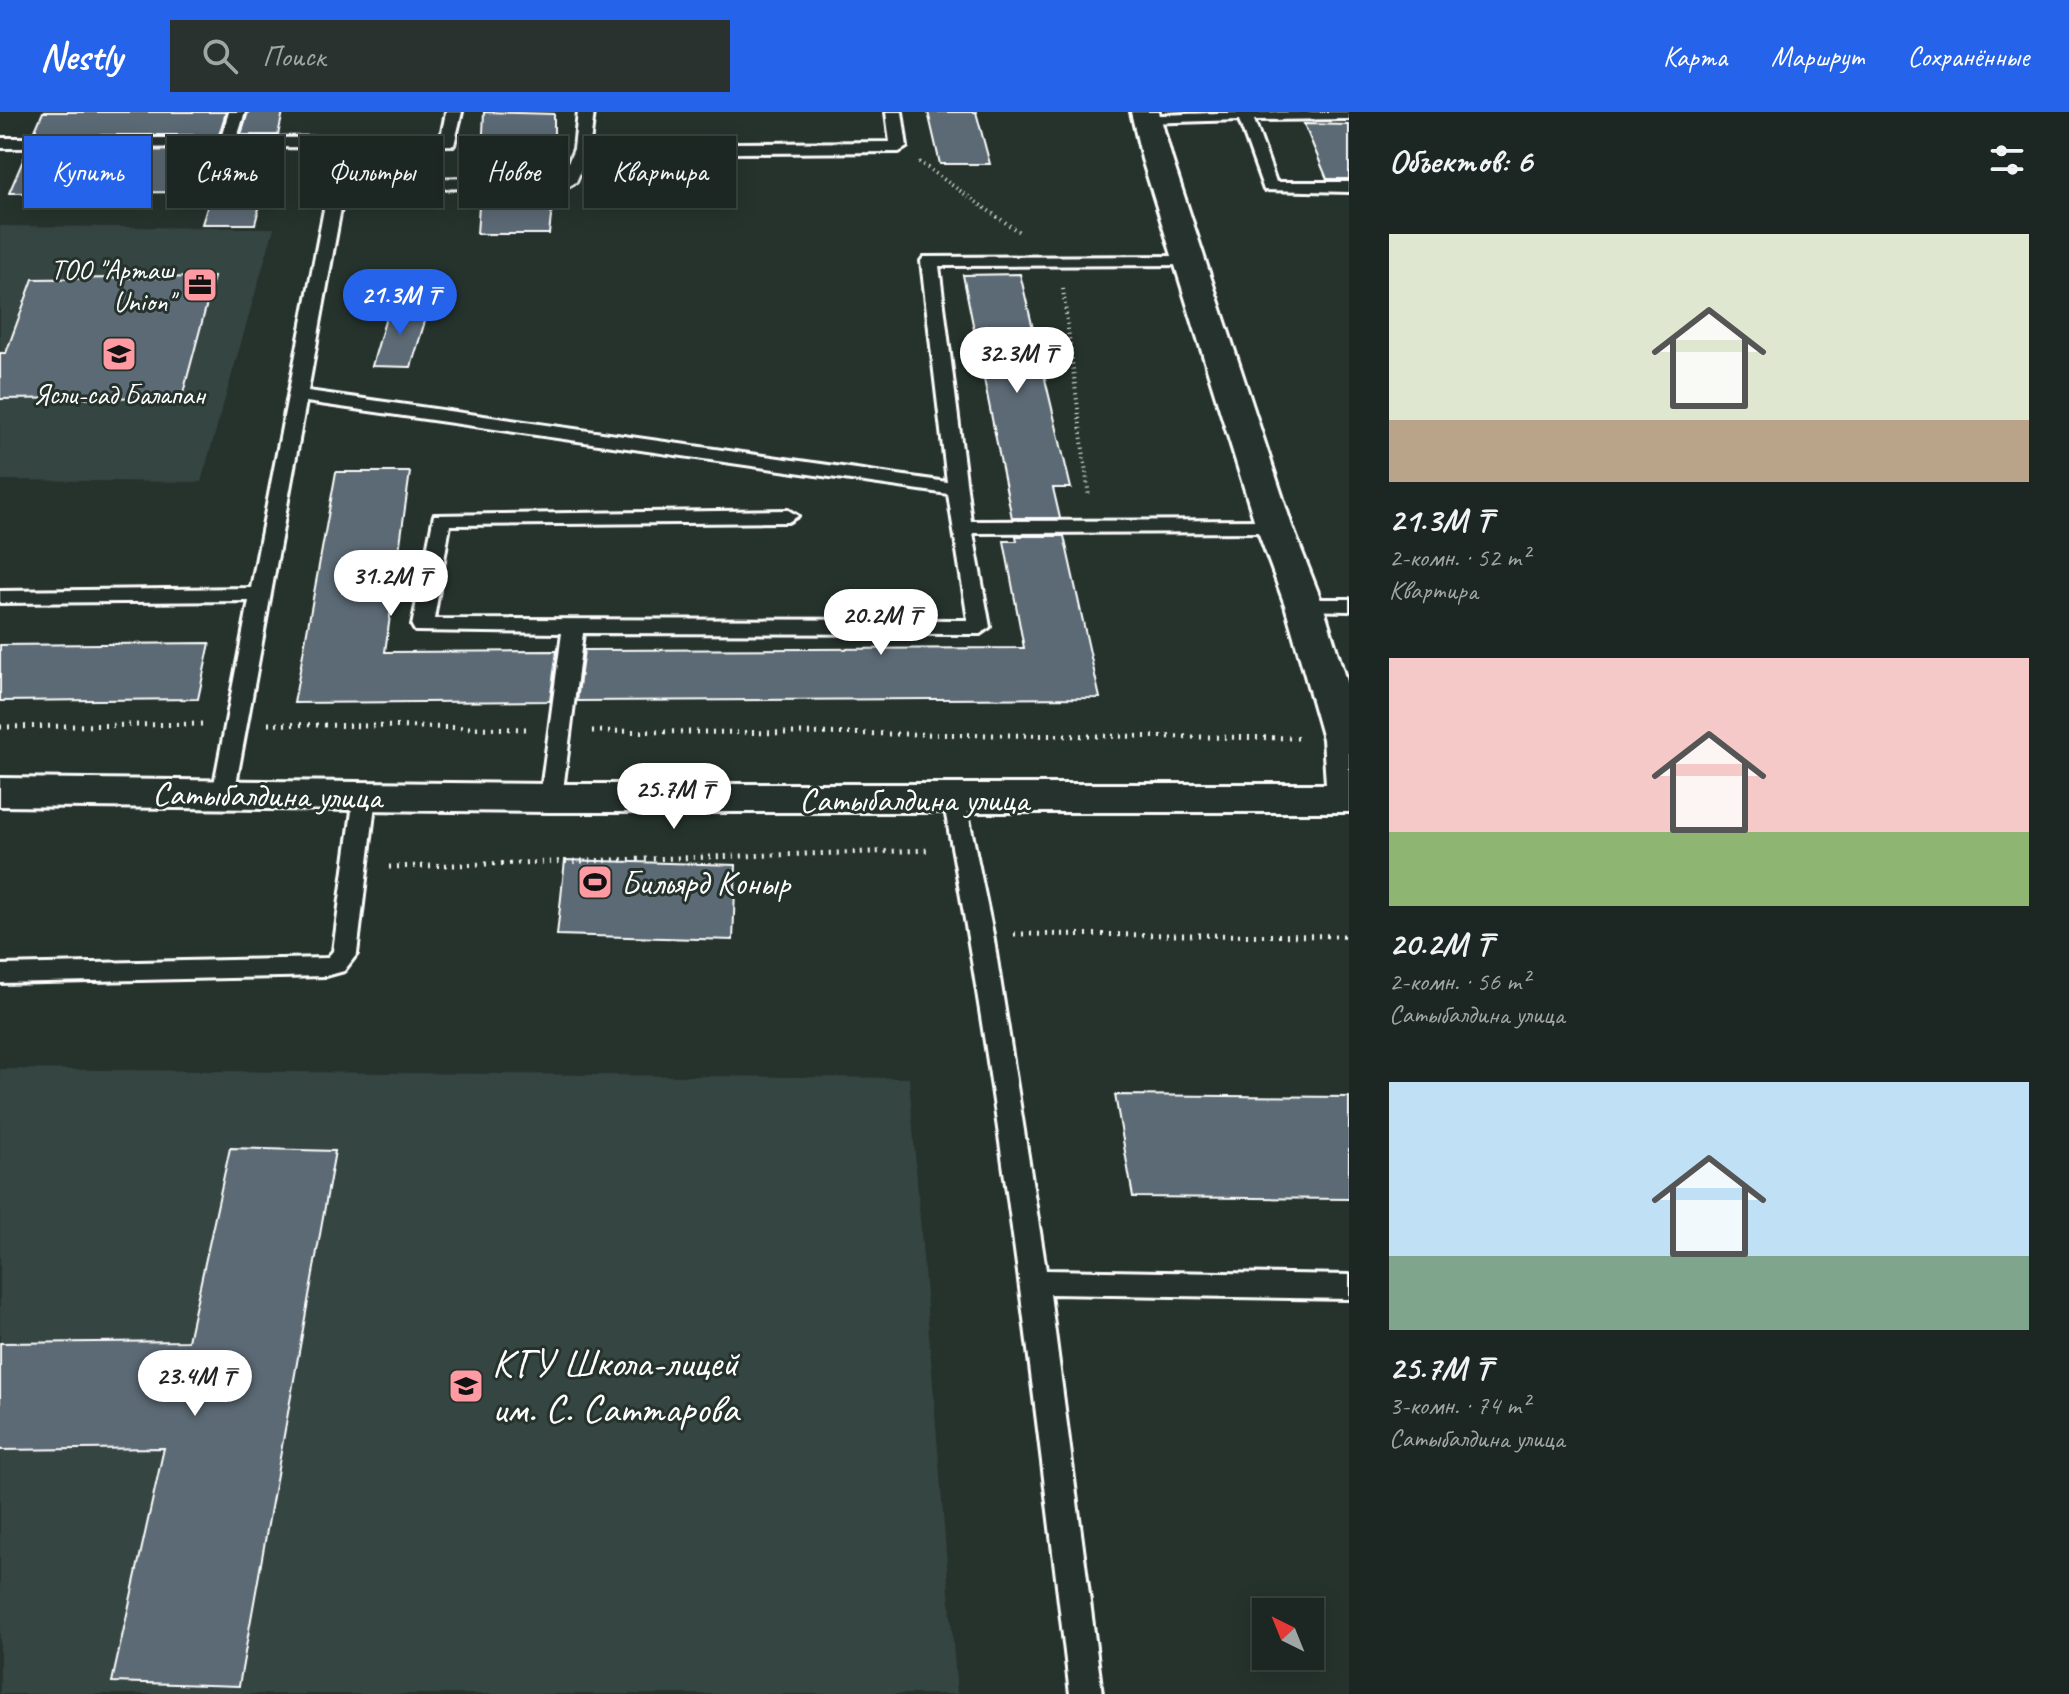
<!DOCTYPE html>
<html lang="ru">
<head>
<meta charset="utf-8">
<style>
	body { margin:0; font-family:Caveat,sans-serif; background:#29322f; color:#f1f3f6; height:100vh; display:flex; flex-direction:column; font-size:30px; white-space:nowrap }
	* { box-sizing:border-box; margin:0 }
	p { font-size:26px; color:#a0a5a5 }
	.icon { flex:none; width:44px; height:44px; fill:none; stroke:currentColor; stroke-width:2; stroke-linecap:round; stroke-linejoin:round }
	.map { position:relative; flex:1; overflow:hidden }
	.details { display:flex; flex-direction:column; background:#1c2622; width:720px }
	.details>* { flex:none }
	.banner { position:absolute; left:24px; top:24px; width:760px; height:72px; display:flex; gap:16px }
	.needle { width:52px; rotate:317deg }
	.buttons { position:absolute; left:1252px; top:1486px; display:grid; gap:16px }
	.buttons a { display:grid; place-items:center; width:72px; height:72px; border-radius:0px; background:#1c2622; box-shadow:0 4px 20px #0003,0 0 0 2px #3a4340; font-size:40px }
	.price { position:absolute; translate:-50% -68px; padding:0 18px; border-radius:28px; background:#fff; color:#222; font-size:26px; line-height:52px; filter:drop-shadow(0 2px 4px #0008) }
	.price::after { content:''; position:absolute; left:50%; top:48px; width:24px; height:18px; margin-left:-12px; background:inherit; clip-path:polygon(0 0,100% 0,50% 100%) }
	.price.active { background:#2563eb; color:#fff }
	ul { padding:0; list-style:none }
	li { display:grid; align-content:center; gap:16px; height:424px; padding:0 40px }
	li span { display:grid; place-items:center; height:248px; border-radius:0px; color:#555 }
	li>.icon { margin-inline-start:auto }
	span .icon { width:144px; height:144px; fill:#fffc; stroke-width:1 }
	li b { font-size:34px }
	h2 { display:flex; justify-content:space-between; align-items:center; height:96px; padding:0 40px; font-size:34px }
	.chip { padding:0 28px; border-radius:0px; background:#1c2622; box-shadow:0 4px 20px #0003,0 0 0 2px #3a4340; font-size:28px; line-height:72px }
	.chip.active { background:#2563eb; color:#fff }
	header { display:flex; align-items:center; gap:48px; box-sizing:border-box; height:112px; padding:0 40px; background:#2563eb; color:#fff }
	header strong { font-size:38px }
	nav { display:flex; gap:44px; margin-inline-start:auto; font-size:28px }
	.search { width:560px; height:72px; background:#29322f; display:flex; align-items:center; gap:20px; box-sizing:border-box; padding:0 28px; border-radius:0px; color:#a0a5a5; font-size:30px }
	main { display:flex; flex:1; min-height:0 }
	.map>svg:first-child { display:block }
</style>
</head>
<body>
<header>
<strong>Nestly</strong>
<div class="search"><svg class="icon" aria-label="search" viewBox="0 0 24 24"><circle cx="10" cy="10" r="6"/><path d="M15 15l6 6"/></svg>Поиск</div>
<nav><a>Карта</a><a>Маршрут</a><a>Сохранённые</a></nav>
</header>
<main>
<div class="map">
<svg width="1349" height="1582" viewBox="0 0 1349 1582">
	<rect width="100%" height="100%" fill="#26332d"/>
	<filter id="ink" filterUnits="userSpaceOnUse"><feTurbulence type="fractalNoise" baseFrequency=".0125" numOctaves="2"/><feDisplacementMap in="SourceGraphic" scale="16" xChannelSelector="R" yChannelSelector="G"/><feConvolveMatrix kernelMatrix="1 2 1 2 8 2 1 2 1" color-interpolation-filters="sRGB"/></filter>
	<g filter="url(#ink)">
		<path fill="#364442" d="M0,114L274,116L201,370L0,368Z
			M0,957L909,966L957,1582H0Z"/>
		<path fill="#5b6b74" stroke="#fff" stroke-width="2" d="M43,0H226L219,23H33Z
			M248,0H283L278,23H241Z
			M484,0L554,2V62L481,63Z
			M928,0H976L990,52H940Z
			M1304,12L1349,13V67H1327Z
			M274,38L255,112H202L212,80L9,81L27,39Z
			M554,78L549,122H477L480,79Z
			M1020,162L1071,376H1053L1060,406H1012L963,163Z
			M214,165L182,285L0,287V241H6L33,167Z
			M389,195L429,196L411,255L372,254Z
			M336,360H410L385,540L557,539L550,589L294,591Z
			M1016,424H1064L1100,586L577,589L584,538L1024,536L1004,429H1017Z
			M210,531L198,587L0,589V533Z
			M565,748L736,753L733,828L557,823Z
			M1115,983L1349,985V1087L1133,1085Z
			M230,1036L335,1039L239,1574L112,1570L164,1336L0,1338V1231L188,1229Z"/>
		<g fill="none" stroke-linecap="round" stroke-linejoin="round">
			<defs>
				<path id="service" d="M229,0H245L237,26L441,25L446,0H462L454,33L352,35L308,279L947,370L921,149L924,145L1192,144L1198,145L1201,149L1198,153L939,154L971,409L1274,408L1284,414L1274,420L973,421L990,515L980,522L583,521L562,686L559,692H543L540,686L562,521L415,519L412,514L434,403L788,398L798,404L788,410L450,413L434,507L968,508L948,382L306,290L234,683L231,689H215L212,683L249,489L0,491V479L251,476L336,35L0,36V26H221Z
					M578,0H594L590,32L890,30L886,0H902L907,35L899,40L588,42L576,70L568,75L409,77L401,72L409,67L562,65L574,37Z
					M1349,0V7L1254,8L1276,70H1349V80L1264,78L1239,8L1146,11L1138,6C1152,0 1319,0 1349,0Z
					M1304,487H1349V499L1297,498L1294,493L1297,488Z
					M365,676L373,678L376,684L357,842L344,859L326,864L0,871V853L327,846L333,839L354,684L357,678Z
					M954,679L962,681L965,687L993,822L1046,1158L1349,1163V1187L1050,1182L1102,1582H1070C1034,1283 1000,983 943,687L946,681Z"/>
				<path id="minor" d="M1131,0H1159L1172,47L1292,414L1323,493L1349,579V700L1333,696L1327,686L1323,627L1285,493L1256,414L1142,47Z"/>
				<path id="tertiary" d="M0,666L551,672H1349V700H551L0,694Z"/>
			</defs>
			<use href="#service" stroke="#fff" stroke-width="6"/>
			<use href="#minor" stroke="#fff" stroke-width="6"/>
			<use href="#tertiary" stroke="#fff" stroke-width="6"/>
			<path stroke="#fff" stroke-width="4" stroke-dasharray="1 4" stroke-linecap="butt" d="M919,50L1019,120
				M1063,177L1089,385"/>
			<path stroke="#fff" stroke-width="5" stroke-dasharray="2 6" stroke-linecap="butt" d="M268,612L526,617
				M0,615L202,612
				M592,619L1302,626
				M389,755L931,738
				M1014,822L1349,824"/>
			<use href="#service" fill="#26332d" fill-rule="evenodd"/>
			<use href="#minor" fill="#26332d" fill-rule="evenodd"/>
			<use href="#tertiary" fill="#26332d" fill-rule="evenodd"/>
		</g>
	</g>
	<defs>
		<symbol id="office-square" viewBox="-11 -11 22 22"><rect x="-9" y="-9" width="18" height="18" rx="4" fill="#ff9aa2" stroke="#26332d"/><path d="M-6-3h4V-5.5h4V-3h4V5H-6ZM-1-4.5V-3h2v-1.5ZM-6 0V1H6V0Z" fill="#111"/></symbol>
		<symbol id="school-square" viewBox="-11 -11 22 22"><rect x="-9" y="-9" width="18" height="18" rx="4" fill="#ff9aa2" stroke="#26332d"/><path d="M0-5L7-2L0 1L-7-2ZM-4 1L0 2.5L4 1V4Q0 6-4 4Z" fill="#111"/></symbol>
		<symbol id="stadium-square" viewBox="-11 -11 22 22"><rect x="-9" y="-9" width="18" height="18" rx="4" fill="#ff9aa2" stroke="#26332d"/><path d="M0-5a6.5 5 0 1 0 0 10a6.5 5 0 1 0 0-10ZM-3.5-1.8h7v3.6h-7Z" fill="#111"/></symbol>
	</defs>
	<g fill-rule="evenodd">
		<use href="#office-square" x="180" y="153" width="40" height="40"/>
		<use href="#school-square" x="99" y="222" width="40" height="40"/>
		<use href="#stadium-square" x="575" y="750" width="40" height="40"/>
		<use href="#school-square" x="446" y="1254" width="40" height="40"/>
	</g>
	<g text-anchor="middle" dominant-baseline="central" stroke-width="6" stroke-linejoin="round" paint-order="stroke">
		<g font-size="28" fill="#fff" stroke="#26332d" text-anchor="end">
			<text x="174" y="157">ТОО "Арташ<tspan x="174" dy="32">Union"</tspan></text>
			<text x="119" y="282" text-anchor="middle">Ясли-сад Балапан</text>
		</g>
		<g font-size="34" fill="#fff" stroke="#26332d">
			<text transform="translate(267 683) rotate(1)">Сатыбалдина улица</text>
			<text x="914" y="687">Сатыбалдина улица</text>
		</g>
		<g font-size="34" fill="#fff" stroke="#26332d" text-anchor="start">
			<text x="621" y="770">Бильярд Коныр</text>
		</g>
		<g font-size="40" fill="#fff" stroke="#26332d" text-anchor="start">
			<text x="492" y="1251">КГУ Школа-лицей<tspan x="492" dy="46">им. С. Саттарова</tspan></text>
		</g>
	</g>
</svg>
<div class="buttons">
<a><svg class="needle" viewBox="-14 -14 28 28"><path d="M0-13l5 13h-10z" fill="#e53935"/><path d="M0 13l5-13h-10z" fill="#a0a5a5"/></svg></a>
</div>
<b class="price active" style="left:400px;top:225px">21.3M ₸</b>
<b class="price" style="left:1017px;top:283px">32.3M ₸</b>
<b class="price" style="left:391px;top:506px">31.2M ₸</b>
<b class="price" style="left:881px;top:545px">20.2M ₸</b>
<b class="price" style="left:674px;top:719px">25.7M ₸</b>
<b class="price" style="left:195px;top:1306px">23.4M ₸</b>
<div class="banner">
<a class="chip active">Купить</a>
<a class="chip">Снять</a>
<a class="chip">Фильтры</a>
<a class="chip">Новое</a>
<a class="chip">Квартира</a>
</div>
</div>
<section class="details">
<h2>Объектов: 6<svg class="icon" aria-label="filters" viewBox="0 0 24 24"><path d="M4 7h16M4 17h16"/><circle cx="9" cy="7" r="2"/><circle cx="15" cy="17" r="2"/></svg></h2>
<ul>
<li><span style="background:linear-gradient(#dfe7d0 75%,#b9a48a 0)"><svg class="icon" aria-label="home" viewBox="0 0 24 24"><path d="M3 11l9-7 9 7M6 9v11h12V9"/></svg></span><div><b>21.3M ₸</b><p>2-комн. · 52 m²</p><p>Квартира</p></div></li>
<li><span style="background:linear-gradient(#f6c9c9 70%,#8fb573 0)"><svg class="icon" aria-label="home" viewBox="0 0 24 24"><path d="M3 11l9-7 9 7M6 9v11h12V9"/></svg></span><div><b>20.2M ₸</b><p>2-комн. · 56 m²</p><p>Сатыбалдина улица</p></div></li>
<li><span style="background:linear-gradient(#bfe0f5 70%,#7fa58c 0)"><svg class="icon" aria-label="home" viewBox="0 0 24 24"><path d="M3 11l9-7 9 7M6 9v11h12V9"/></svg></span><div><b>25.7M ₸</b><p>3-комн. · 74 m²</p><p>Сатыбалдина улица</p></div></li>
</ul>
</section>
</main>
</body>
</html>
